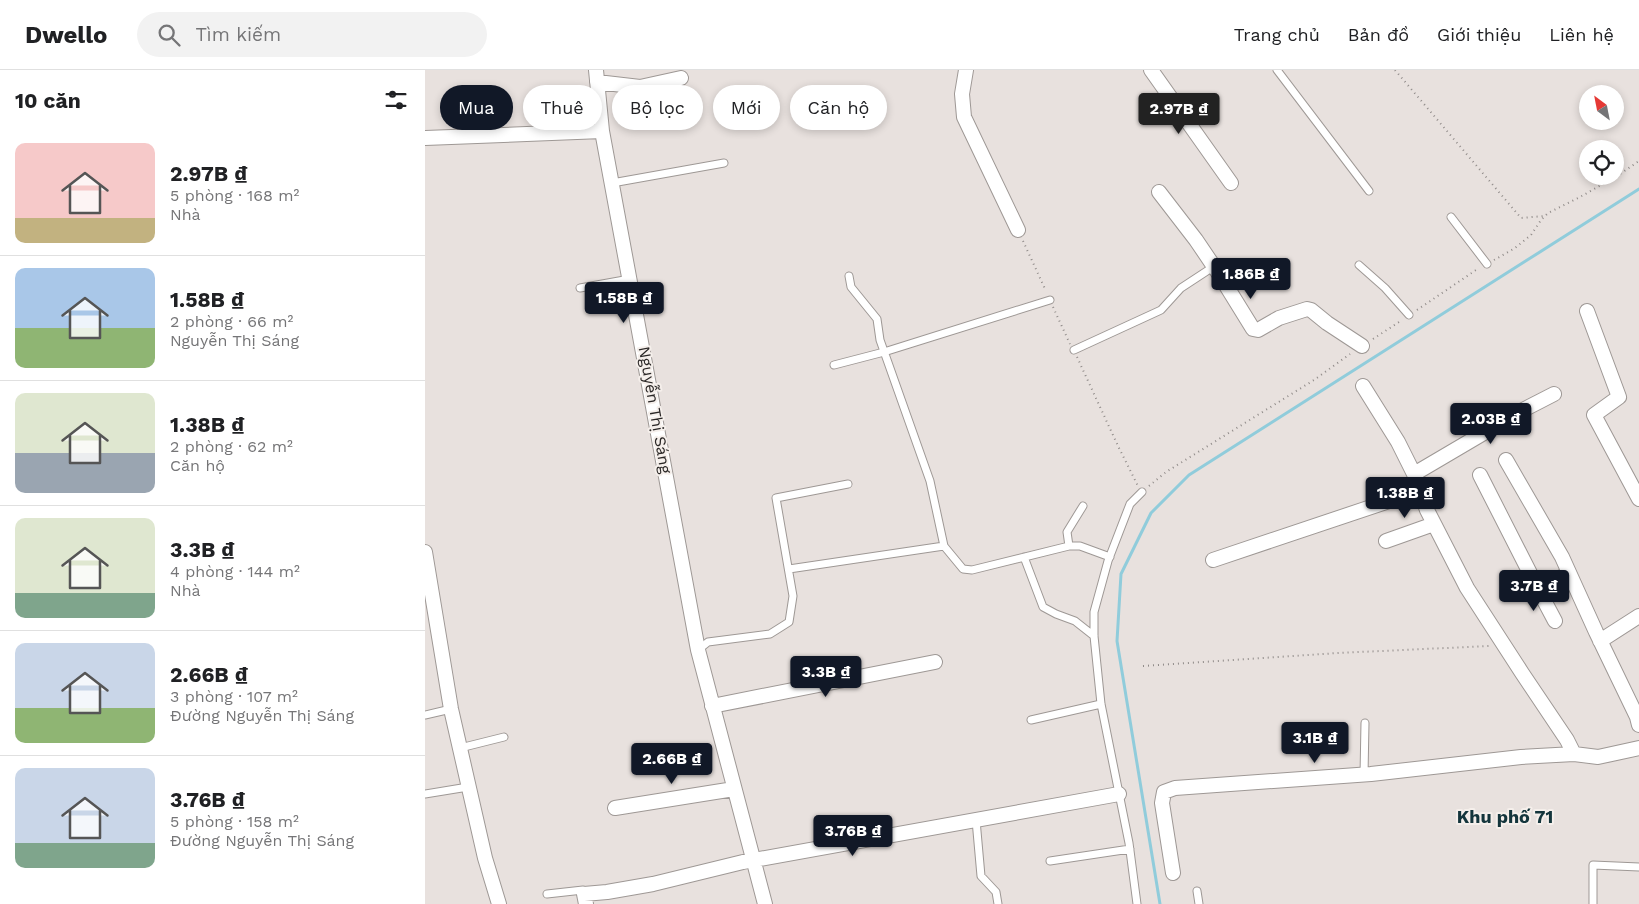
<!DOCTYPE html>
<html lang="vi">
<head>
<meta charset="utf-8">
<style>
	body { margin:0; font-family:"Work Sans",sans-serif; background:#f2f2f2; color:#202124; height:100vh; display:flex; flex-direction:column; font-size:19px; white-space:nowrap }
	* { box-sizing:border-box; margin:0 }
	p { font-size:16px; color:#757577 }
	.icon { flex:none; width:28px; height:28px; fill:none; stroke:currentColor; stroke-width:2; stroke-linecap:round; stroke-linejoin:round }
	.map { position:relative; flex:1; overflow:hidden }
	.side { display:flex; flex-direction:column; background:#fff; width:425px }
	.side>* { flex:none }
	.guide { position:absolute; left:15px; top:15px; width:475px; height:45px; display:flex; gap:10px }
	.needle { width:32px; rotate:328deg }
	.tools { position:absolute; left:1154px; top:15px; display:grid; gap:10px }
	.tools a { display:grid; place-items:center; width:45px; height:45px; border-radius:50%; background:#fff; box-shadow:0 2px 8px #0003; font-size:25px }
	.price { position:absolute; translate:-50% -42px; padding:0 11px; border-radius:5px; background:#111827; color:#fff; font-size:16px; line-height:32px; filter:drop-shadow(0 1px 2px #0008) }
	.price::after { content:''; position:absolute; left:50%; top:30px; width:15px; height:11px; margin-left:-8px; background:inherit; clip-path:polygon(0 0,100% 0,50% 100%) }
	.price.selected { background:#222; color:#fff }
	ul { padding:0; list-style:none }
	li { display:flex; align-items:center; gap:15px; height:125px; padding:0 15px }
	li+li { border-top:1px solid #e0e0e0 }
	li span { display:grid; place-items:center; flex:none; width:140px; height:100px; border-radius:10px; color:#555 }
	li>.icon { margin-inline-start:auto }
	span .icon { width:60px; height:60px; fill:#fffc; stroke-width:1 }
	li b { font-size:21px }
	h2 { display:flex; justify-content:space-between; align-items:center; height:60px; padding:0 15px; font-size:21px }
	.chip { padding:0 18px; border-radius:22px; background:#fff; box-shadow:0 2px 8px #0003; font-size:18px; line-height:45px }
	.chip.selected { background:#111827; color:#fff }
	header { display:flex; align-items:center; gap:30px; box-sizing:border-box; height:70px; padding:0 25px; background:#fff; border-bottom:1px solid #e0e0e0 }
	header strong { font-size:24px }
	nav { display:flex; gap:28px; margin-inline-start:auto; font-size:18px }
	.search { width:350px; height:45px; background:#f2f2f2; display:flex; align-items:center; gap:12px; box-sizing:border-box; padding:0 18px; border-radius:28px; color:#757577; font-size:19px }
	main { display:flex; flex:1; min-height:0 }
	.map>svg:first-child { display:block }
</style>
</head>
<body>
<header>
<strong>Dwello</strong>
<div class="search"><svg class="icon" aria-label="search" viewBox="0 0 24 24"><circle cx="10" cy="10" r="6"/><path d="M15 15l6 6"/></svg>Tìm kiếm</div>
<nav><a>Trang chủ</a><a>Bản đồ</a><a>Giới thiệu</a><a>Liên hệ</a></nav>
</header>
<main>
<section class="side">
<h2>10 căn<svg class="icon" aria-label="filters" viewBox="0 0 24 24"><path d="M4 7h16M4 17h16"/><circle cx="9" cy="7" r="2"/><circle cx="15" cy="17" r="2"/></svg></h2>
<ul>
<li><span style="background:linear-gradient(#f6c9c9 75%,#c2b280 0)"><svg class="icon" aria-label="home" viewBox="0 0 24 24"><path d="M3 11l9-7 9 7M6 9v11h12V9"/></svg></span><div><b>2.97B ₫</b><p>5 phòng · 168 m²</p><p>Nhà</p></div></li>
<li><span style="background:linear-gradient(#a9c7e8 60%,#8fb573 0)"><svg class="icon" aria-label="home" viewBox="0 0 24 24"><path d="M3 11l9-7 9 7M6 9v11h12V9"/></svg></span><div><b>1.58B ₫</b><p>2 phòng · 66 m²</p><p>Nguyễn Thị Sáng</p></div></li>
<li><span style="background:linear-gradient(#dfe7d0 60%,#9aa5b1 0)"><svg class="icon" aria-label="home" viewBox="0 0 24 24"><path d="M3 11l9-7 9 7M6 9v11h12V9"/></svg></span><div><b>1.38B ₫</b><p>2 phòng · 62 m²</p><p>Căn hộ</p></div></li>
<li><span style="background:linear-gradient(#dfe7d0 75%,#7fa58c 0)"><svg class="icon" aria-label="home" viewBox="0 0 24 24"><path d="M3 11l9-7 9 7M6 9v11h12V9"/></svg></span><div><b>3.3B ₫</b><p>4 phòng · 144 m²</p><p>Nhà</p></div></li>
<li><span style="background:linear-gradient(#c9d6e8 65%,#8fb573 0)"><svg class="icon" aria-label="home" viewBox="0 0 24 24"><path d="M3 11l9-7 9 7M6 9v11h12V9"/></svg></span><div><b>2.66B ₫</b><p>3 phòng · 107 m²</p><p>Đường Nguyễn Thị Sáng</p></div></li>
<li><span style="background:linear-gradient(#c9d6e8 75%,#7fa58c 0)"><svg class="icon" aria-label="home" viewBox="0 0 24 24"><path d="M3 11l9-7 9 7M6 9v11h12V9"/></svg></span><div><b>3.76B ₫</b><p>5 phòng · 158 m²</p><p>Đường Nguyễn Thị Sáng</p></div></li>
</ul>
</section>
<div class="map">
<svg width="1214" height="834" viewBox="0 0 1214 834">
	<rect width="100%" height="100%" fill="#e8e1de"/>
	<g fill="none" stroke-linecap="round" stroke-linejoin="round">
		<path stroke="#90ccdb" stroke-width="3" d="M735,834L692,571L696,504L726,443L764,405L1214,119"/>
		<defs>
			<path id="lane" d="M852,0L944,121
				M187,113L299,93
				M1026,147L1062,194
				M934,195L960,218L984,245
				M155,218L205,209
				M649,280L736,240L756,218L788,197
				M409,295L459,282L625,230
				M519,476L538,499L547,500L644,476H655L685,487
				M644,476L642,462L658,436
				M599,487L618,537L631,544L650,551L669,566
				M364,499L519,476L505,411L455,270L452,249L426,217L424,206
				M273,580L283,572L345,564L364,552L368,526L351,428L423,414
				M0,645L26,639
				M606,650L676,634
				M35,678L79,667
				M939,705L940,653
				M0,724L43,717
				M551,750L556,806L571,822L573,834
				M625,791L705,779
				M772,821L774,834
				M122,824L158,820L159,823
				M712,834L704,773L676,634L669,566V542L683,491L705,434L717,422
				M1168,834V795L1214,797"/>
			<path id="street" d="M171,0L177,61L273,580L340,834
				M541,0L537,24L539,47L593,160
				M726,0L806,113
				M172,12L215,17L256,8
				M0,68L177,61
				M734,122L771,170L794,204L828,259L833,260L854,248L882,239L886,240L902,253L937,276
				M1162,241L1194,327L1169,345L1214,429
				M938,316L973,372L989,404L1002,440L1042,518L1097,603L1142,670L1149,684L1173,687L1214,678
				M1081,390L1137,487L1171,562L1212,647L1214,655
				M989,404L1096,341L1129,324
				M1055,405L1113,519L1144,503
				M961,471L1009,454
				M0,482L26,639L60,788L74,834
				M788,490L973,428L996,423
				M1113,519L1130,551
				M1175,571L1214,546
				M287,636L510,592
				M190,738L309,719
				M748,803L737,733L739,722L750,718L946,704L1096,687L1149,684
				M161,834L159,824L182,822L228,814L318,792L694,724"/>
		</defs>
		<use href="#lane" stroke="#9e9895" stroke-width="9"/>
		<use href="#street" stroke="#9e9895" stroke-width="16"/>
		<path stroke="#908b89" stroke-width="2" stroke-dasharray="1 4" stroke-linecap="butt" d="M970,0L1096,148L1119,146
			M598,171L621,221
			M1069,190L1090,178L1106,165L1116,150L1123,143L1155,127L1195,104L1214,91
			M628,237L645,274
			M992,240L1054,198
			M948,269L977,250
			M652,287L693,376L713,416
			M724,416L741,402L889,310L925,284
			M718,596L913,583L1064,576"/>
		<use href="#lane" stroke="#fff" stroke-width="7"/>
		<use href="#street" stroke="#fff" stroke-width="14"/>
	</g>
	<g text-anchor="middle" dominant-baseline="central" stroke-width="4" stroke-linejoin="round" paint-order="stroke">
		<g font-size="16" fill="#2a2726" stroke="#f5efeb">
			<text transform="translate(230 340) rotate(80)">Nguyễn Thị Sáng</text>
		</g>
		<g font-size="18" font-weight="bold" fill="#14353c" stroke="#f5efeb">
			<text x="1080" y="746">Khu phố 71</text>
		</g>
	</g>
</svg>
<div class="tools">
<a><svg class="needle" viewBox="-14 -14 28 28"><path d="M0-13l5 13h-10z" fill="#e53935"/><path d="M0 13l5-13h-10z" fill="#757577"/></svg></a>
<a><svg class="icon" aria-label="locate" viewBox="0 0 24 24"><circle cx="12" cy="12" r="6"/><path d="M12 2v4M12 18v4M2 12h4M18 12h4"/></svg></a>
</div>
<b class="price selected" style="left:754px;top:65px">2.97B ₫</b>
<b class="price" style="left:826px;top:230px">1.86B ₫</b>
<b class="price" style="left:199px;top:254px">1.58B ₫</b>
<b class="price" style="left:1066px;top:375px">2.03B ₫</b>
<b class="price" style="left:980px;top:449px">1.38B ₫</b>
<b class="price" style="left:1109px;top:542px">3.7B ₫</b>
<b class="price" style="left:401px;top:628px">3.3B ₫</b>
<b class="price" style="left:890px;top:694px">3.1B ₫</b>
<b class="price" style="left:247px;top:715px">2.66B ₫</b>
<b class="price" style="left:428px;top:787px">3.76B ₫</b>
<div class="guide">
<a class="chip selected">Mua</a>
<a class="chip">Thuê</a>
<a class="chip">Bộ lọc</a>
<a class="chip">Mới</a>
<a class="chip">Căn hộ</a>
</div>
</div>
</main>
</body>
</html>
